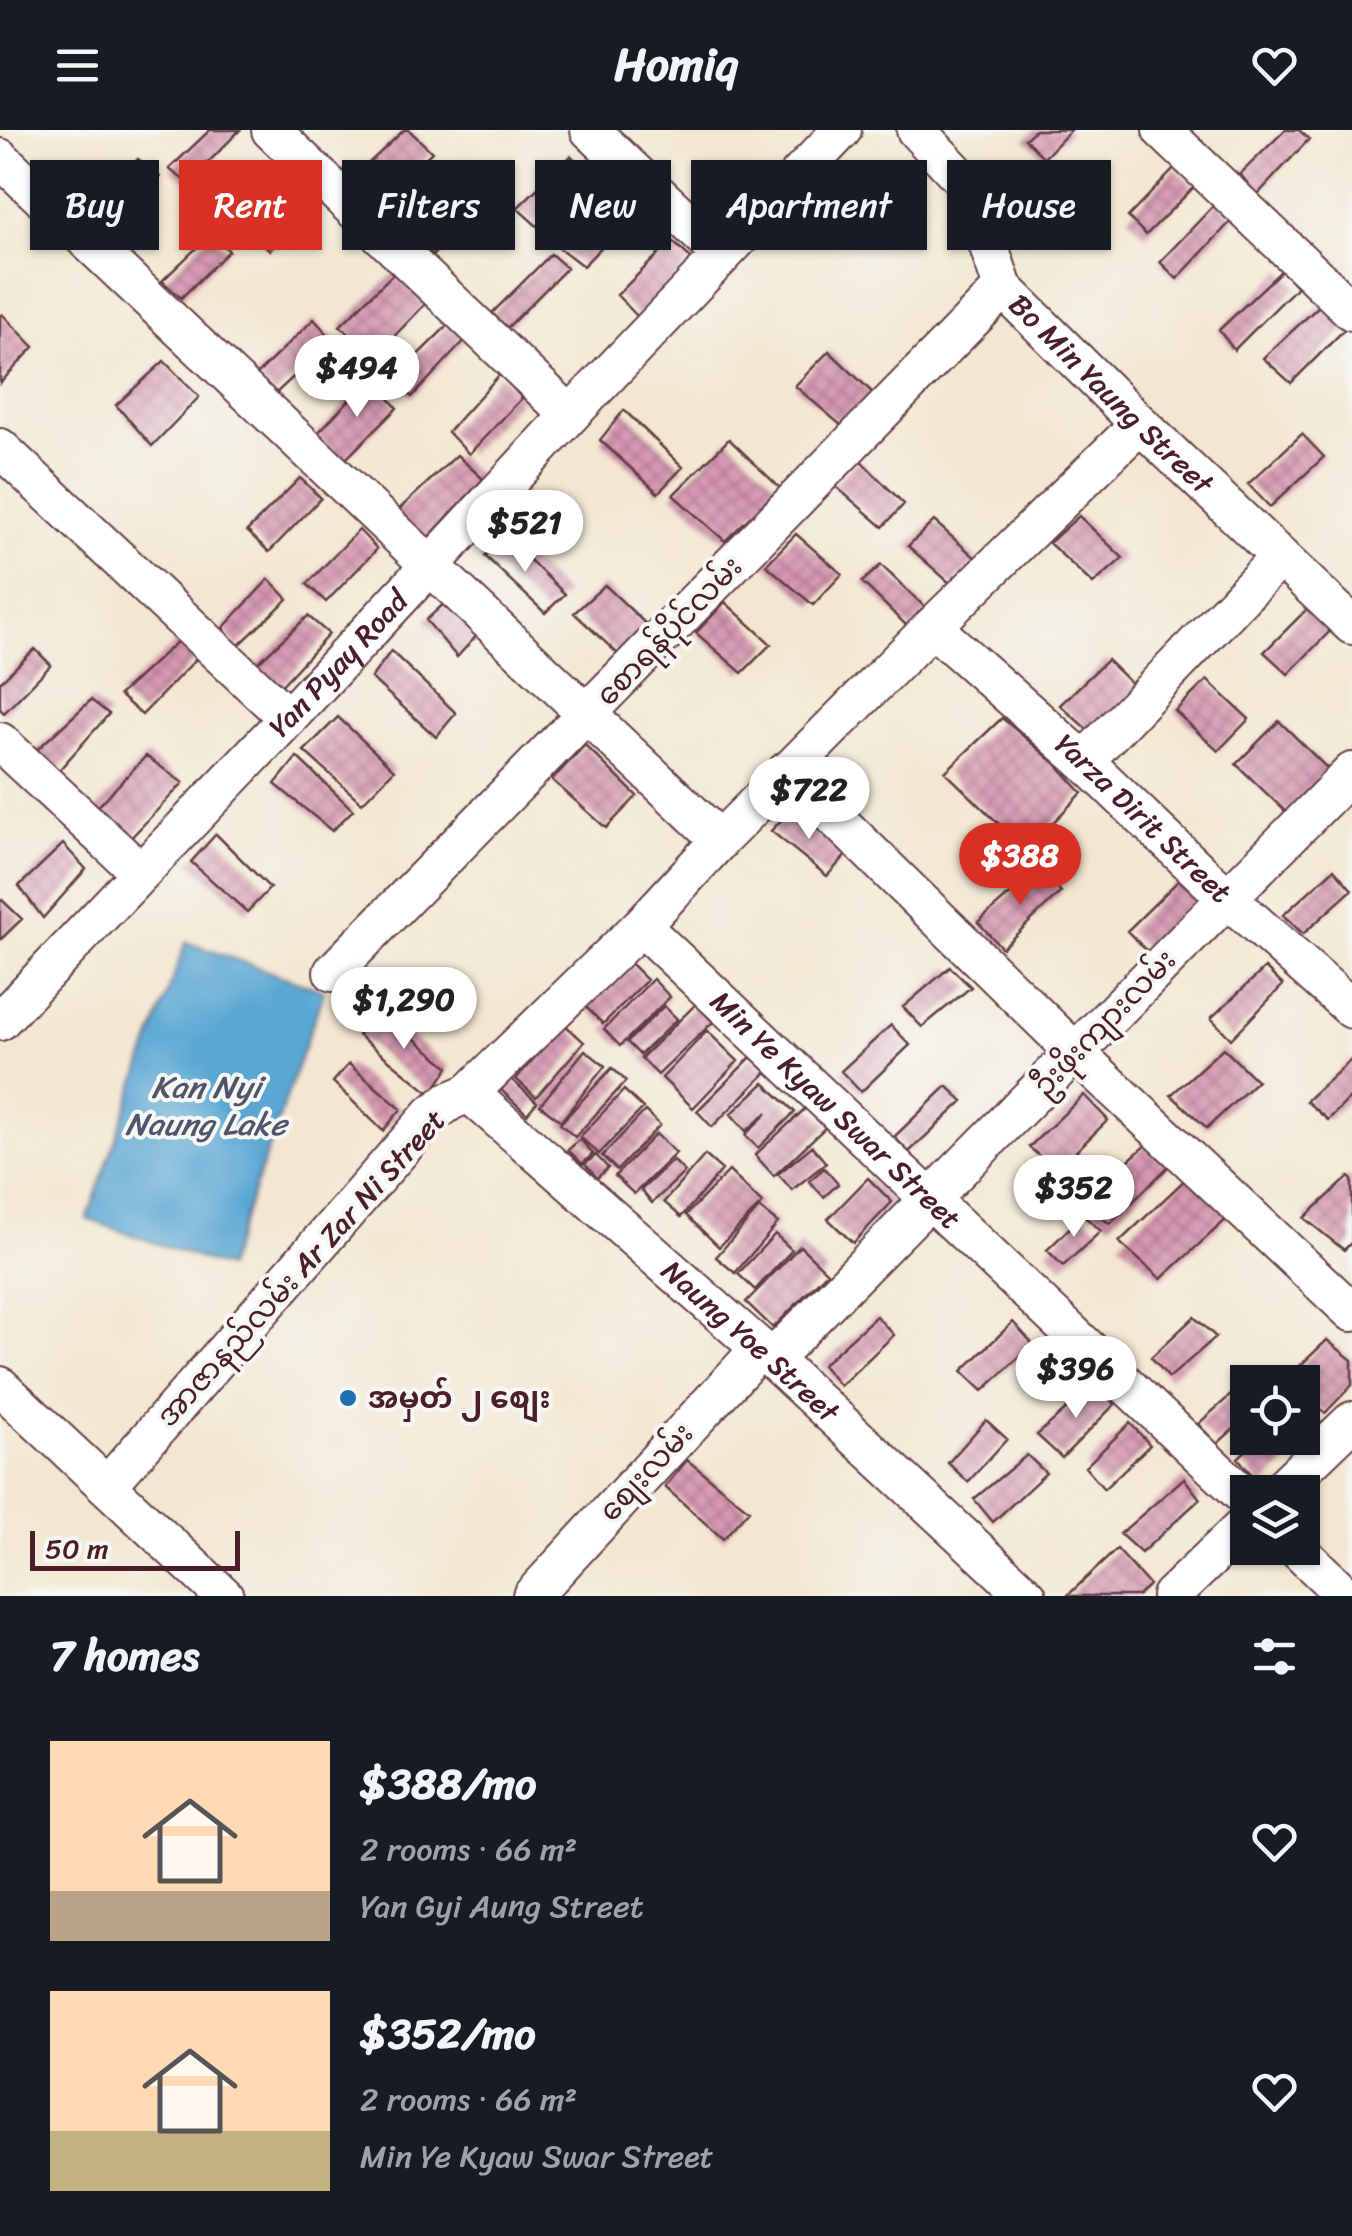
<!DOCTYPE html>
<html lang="en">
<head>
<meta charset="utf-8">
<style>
	body { margin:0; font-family:Sriracha,"Noto Sans Myanmar",sans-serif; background:#242831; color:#f1f3f6; height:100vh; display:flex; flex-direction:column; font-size:38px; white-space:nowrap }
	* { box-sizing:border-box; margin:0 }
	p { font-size:32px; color:#9ea1a6 }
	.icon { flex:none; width:55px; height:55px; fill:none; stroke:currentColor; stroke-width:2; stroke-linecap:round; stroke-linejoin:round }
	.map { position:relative; height:1466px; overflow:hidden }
	.details { display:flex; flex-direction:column; background:#171b24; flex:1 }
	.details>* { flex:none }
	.hud { position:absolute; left:30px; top:30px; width:1292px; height:90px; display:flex; gap:20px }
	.controls { position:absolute; left:1230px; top:1235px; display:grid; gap:20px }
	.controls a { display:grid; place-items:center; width:90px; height:90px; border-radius:0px; background:#171b24; box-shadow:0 2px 8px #0004; font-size:50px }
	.scale { position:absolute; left:30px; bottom:25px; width:210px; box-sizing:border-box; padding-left:10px; border:5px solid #4a1f2b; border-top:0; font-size:28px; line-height:35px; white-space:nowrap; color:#4a1f2b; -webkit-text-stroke:8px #f6f6f2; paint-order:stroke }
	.price { position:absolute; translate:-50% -85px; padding:0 22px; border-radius:35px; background:#fff; color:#222; font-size:32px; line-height:65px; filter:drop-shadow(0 2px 5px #0008) }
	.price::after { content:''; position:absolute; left:50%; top:60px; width:30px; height:22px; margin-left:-15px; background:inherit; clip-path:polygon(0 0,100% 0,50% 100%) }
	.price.selected { background:#d93025; color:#fff }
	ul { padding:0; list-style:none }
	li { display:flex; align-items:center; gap:30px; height:250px; padding:0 50px }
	li span { display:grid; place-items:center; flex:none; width:280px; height:200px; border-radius:0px; color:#555 }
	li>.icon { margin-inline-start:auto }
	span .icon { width:120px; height:120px; fill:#fffc; stroke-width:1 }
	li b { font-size:42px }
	h2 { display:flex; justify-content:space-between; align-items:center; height:120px; padding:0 50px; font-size:42px }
	.pill { padding:0 35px; border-radius:0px; background:#171b24; box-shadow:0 2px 8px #0004; font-size:35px; line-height:90px }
	.pill.selected { background:#d93025; color:#fff }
	header { display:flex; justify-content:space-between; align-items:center; height:130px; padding:0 50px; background:#171b24; font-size:45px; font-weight:800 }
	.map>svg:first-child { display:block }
</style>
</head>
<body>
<header><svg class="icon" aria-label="menu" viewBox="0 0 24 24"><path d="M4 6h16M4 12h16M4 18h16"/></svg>Homiq<svg class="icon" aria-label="heart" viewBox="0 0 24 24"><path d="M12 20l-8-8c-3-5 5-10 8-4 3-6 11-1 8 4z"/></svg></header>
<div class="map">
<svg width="1352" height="1466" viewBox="0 0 1352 1466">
	<defs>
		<pattern id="building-cross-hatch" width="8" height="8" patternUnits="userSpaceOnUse" patternTransform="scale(2.5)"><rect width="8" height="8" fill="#d599b1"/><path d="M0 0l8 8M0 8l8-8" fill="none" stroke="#af7c90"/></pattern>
	</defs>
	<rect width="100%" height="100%" fill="#f6f6f2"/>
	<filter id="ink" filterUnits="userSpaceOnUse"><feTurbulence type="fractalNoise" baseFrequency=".01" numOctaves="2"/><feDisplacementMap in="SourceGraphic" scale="20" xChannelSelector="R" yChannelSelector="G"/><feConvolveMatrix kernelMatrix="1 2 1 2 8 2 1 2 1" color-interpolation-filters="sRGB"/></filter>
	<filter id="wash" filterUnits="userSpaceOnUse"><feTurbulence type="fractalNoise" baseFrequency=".0048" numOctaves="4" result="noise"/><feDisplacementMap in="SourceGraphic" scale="40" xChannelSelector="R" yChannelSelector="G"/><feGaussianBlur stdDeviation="2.25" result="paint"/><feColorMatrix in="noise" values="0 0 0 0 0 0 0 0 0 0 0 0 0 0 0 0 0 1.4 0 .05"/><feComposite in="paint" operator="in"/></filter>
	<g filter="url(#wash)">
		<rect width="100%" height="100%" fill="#f3e7d1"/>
		<path fill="#5aa7d3" stroke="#52637f" stroke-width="2.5" d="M186,812L324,861L226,1138L87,1089Z"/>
		<g id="blocks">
			<path fill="url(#building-cross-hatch)" d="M210,0H240L188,53L169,39Z
				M404,0H409L432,22L378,73L353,48Z
				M1035,0H1071L1044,28L1025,9Z
				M1285,0H1299L1309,9L1257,65L1240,44Z
				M571,26L591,45L537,96L517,78Z
				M138,29L160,47L105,100L86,82Z
				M1175,38L1194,57L1146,105L1128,87Z
				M304,44L323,62L270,120L251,104Z
				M471,57L487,73L433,125L419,109Z
				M615,57L638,80L583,136L554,114Z
				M1218,71L1235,87L1177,149L1160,132Z
				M212,103L229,121L181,168L162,151Z
				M672,111L692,129L638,187L617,165Z
				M551,124L567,138L507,198L492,183Z
				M397,140L430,169L374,227L340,196Z
				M1282,140L1297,157L1234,220L1219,200Z
				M1320,175L1345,199L1291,253L1263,228Z
				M2,184L34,217L0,253V186Z
				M314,189L333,210L274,265L255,246Z
				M451,192L467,208L412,267L394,248Z
				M829,221L874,264L843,297L795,256Z
				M164,231L199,267L152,316L116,275Z
				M500,244L522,268L469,324L448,302Z
				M371,247L397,278L343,332L316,305Z
				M624,280L683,337L658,363L600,310Z
				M1302,304L1324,327L1270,377L1248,354Z
				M729,309L780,358L725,411L673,365Z
				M457,325L483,349L424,412L394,384Z
				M859,329L904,374L883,397L834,355Z
				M300,348L321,368L269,422L247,401Z
				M1079,386L1123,428L1093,454L1049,413Z
				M934,391L978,430L952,455L908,416Z
				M359,400L377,419L326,472L307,454Z
				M796,404L842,444L813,475L766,435Z
				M505,406L565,464L545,483L485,426Z
				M881,435L928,480L911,500L862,452Z
				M269,449L288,469L237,517L223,498Z
				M605,455L650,498L620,526L574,483Z
				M448,470L478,504L457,527L426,490Z
				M725,472L771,514L742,543L696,503Z
				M1312,474L1334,497L1288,544L1264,522Z
				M308,486L329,504L277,560L252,538Z
				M180,509L198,527L142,585L119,565Z
				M35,519L51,535L4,583L0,579V552Z
				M391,521L456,583L436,607L371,548Z
				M1107,530L1137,559L1092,604L1060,575Z
				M1207,550L1249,589L1218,621L1175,581Z
				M91,570L109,584L52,648L29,627Z
				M338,587L394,640L362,673L304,621Z
				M1002,588L1055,633L1082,663L1026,720L945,642Z
				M1279,591L1330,641L1289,685L1236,634Z
				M585,615L637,666L606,698L552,650Z
				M146,626L183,653L124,715L91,684Z
				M297,627L353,680L332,701L275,654Z
				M793,678L847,724L827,746L771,701Z
				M216,704L270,758L247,782L191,732Z
				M63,714L86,739L43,788L19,756Z
				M1040,738L1061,762L1002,818L978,792Z
				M1334,739L1352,760L1303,804L1283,785Z
				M1179,750L1203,772L1148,822L1127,801Z
				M2,770L22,789L0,810V772Z
				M628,831L647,850L603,894L584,875Z
				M950,837L971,857L922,897L903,877Z
				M1265,838L1283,855L1231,909L1211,888Z
				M653,849L670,867L620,916L604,899Z
				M696,874L713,892L658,945L641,928Z
				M664,876L677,889L640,925L627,912Z
				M379,880L449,937L431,964L358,905Z
				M564,894L584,912L536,967L516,949Z
				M891,895L910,915L861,962L841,941Z
				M707,901L738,931L693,978L662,948Z
				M1223,918L1257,951L1207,998L1171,965Z
				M585,920L605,936L561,991L540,975Z
				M751,927L767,942L712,997L697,981Z
				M1352,929V966L1328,990L1306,971Z
				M349,934L401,979L383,1001L333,952Z
				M612,938L626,951L575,1007L560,994Z
				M511,949L537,972L527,984L501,960Z
				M764,953L795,982L758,1018L745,1005L767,983L746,1001L731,984Z
				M947,956L963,971L909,1022L894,1007Z
				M624,960L643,978L599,1024L580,1007Z
				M1084,965L1108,990L1056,1041L1029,1017Z
				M809,975L828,995L774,1046L755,1025Z
				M645,981L660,995L617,1040L602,1026Z
				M656,1004L676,1023L634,1064L615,1046Z
				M580,1009L593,1024L582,1034L568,1020Z
				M1147,1014L1170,1035L1110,1094L1082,1072Z
				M812,1016L826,1033L792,1060L778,1044Z
				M596,1025L608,1038L597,1048L585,1034Z
				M705,1025L722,1040L681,1087L664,1072Z
				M673,1030L685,1042L652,1073L641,1060Z
				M824,1038L838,1054L824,1067L809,1051Z
				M729,1041L762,1073L719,1117L686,1085Z
				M1190,1045L1229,1087L1161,1149L1119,1112Z
				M1349,1047L1352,1050V1112L1344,1120L1304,1088Z
				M868,1048L892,1072L853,1113L828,1089Z
				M759,1078L778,1093L735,1143L716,1127Z
				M1083,1085L1101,1101L1063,1136L1047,1120Z
				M775,1104L792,1120L755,1160L738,1144Z
				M800,1116L827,1142L773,1198L746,1172Z
				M876,1186L894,1205L840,1256L822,1235Z
				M1194,1187L1216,1207L1169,1248L1151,1227Z
				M1013,1192L1033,1214L983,1261L962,1241Z
				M1327,1210L1352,1230V1255L1325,1283L1302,1265V1252H1288L1285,1250Z
				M1259,1240L1272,1252H1248V1286L1217,1314L1198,1294Z
				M1094,1255L1115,1274L1062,1328L1037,1305Z
				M986,1290L1007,1309L968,1352L948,1333Z
				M1302,1290L1317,1303L1262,1357L1238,1328L1259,1308H1302Z
				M1130,1293L1150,1315L1104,1359L1085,1337Z
				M1027,1325L1046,1343L993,1392L974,1369Z
				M687,1330L749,1380L723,1409L665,1357Z
				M1184,1348L1200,1369L1141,1423L1120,1404Z
				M1117,1419L1149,1455L1138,1466H1067Z"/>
		</g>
	</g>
	<g filter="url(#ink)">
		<use href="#blocks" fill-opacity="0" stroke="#633d44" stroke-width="2.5"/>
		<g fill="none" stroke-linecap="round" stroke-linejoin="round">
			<defs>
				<g id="minor">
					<path d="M271,0L570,285"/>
					<path d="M590,0L722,125"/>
					<path id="s1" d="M916,0L962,49L974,72L1003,158L1140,294L1352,495"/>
					<path d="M1162,0L1352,181"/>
					<path d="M0,28L720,710"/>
					<path d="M0,318L288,588"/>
					<path id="s2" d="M932,497L1084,631L1226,767L1352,879"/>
					<path d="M0,612L140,742"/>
					<path d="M1084,631L1280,427"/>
					<path d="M787,641L1076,923L1352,1182"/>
					<path id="s3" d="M641,796L1248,1370"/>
					<path d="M333,842L1003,158"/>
					<path id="s4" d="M0,891L288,588L570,285L842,0"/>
					<path id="s5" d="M469,963L772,1229L1027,1466"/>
					<path d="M772,1229L1352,642"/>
					<path d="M0,1256L224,1466"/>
					<path d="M107,1356L432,984L450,971L469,963L641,796L720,710L932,497L1140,294"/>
					<path d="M1278,1362L1352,1291"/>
					<path d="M1296,1418L1346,1466"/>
					<path d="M532,1466L760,1219"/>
					<path d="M1171,1466L1248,1392"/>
				</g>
			</defs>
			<use href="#minor" stroke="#633d44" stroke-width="42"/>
			<use href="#minor" stroke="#fff" stroke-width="38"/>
		</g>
	</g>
	<circle fill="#1f6fb2" stroke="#f6f6f2" stroke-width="4" cx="348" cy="1268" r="10"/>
	<g text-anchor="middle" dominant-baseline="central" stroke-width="8" stroke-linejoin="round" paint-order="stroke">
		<g font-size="30" fill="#4a1f2b" stroke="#f6f6f2">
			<text stroke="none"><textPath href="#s1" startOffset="335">Bo Min Yaung Street</textPath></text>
			<text transform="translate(669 501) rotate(-46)">စောရန်ပိုင်လမ်း</text>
			<text stroke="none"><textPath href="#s4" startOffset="492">Yan Pyay Road</textPath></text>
			<text stroke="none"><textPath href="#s2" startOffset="285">Yarza Dirit Street</textPath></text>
			<text transform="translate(1104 893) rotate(-46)">ဦးဖိုးကျားလမ်း</text>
			<text stroke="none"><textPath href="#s3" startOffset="268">Min Ye Kyaw Swar Street</textPath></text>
			<text transform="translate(301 1138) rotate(-48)">အာဇာနည်လမ်း Ar Zar Ni Street</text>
			<text stroke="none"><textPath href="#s5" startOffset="375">Naung Yoe Street</textPath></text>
			<text transform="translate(646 1342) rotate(-47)">စျေးလမ်း</text>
		</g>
		<g font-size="30" font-weight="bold" fill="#4a1f2b" stroke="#f6f6f2" text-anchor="start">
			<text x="368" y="1268">အမှတ် ၂ စျေး</text>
		</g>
		<g font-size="32" font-style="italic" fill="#50556e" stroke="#f6f6f2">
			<text x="206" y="957">Kan Nyi<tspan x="206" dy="37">Naung Lake</tspan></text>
		</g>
	</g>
</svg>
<div class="controls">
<a><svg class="icon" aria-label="locate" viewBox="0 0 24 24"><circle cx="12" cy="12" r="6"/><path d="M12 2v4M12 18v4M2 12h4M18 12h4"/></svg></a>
<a><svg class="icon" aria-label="layers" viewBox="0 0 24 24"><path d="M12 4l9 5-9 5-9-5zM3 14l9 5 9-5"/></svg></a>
</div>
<div class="scale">50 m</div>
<b class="price" style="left:357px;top:290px">$494</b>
<b class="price" style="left:525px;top:445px">$521</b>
<b class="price" style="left:809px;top:712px">$722</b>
<b class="price selected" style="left:1020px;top:778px">$388</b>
<b class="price" style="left:404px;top:922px">$1,290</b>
<b class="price" style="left:1074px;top:1110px">$352</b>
<b class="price" style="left:1076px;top:1291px">$396</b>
<div class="hud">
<a class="pill">Buy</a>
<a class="pill selected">Rent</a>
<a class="pill">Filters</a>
<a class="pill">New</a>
<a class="pill">Apartment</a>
<a class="pill">House</a>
</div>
</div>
<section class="details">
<h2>7 homes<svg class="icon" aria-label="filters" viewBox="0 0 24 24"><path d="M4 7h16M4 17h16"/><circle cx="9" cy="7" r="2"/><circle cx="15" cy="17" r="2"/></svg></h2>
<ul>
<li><span style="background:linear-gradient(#ffd9b3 75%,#b9a48a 0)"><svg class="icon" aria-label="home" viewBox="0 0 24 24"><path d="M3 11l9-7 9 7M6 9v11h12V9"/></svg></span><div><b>$388/mo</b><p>2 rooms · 66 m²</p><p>Yan Gyi Aung Street</p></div><svg class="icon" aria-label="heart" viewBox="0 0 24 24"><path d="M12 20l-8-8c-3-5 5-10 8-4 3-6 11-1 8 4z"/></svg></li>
<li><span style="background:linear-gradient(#ffd9b3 70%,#c2b280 0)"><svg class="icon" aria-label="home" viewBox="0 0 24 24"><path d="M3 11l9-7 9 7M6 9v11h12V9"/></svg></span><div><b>$352/mo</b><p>2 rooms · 66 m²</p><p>Min Ye Kyaw Swar Street</p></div><svg class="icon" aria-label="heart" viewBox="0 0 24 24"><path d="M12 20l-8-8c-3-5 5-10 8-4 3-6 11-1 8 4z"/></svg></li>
</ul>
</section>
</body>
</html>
